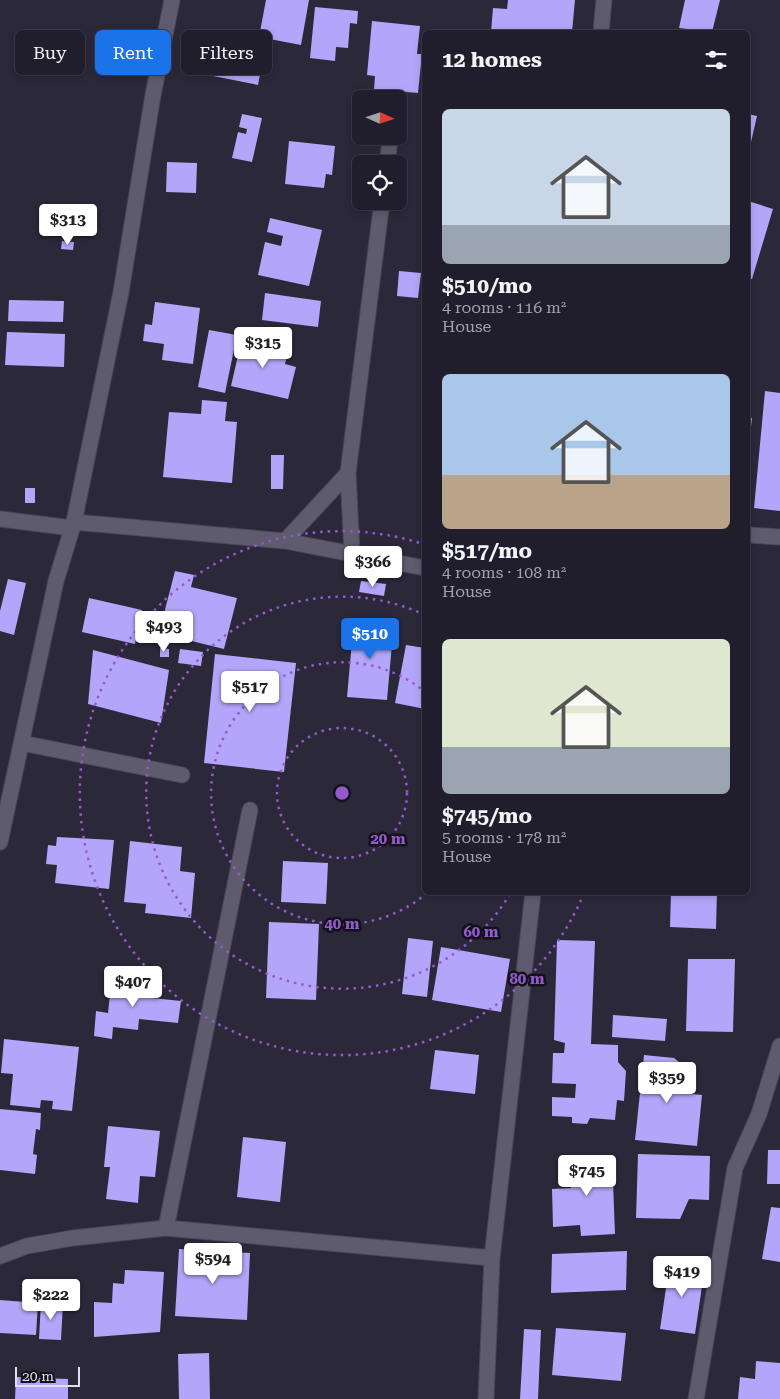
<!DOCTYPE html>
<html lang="en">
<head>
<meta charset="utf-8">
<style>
	body { margin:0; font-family:"Roboto Serif",serif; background:#282734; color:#f1f3f6; height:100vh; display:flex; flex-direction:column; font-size:19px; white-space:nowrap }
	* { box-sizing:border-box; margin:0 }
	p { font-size:16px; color:#a2a2a9 }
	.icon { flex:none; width:28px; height:28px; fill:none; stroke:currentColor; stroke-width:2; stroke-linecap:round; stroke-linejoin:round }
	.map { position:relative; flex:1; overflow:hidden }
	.sheet { position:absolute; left:422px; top:30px; width:328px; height:865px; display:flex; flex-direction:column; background:#201e2c; border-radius:8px; box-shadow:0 2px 8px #0003,0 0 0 1px #3d3c48 }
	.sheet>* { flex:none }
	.hud { position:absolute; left:15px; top:30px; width:332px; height:45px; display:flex; gap:10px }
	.needle { width:32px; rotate:93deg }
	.buttons { position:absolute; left:352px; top:90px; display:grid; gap:10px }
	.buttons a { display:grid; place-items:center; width:55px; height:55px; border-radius:8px; background:#201e2c; box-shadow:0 2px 8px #0003,0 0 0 1px #3d3c48; font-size:25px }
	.scale { position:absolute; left:15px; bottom:12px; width:65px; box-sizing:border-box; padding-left:5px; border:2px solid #e0dfeb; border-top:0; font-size:14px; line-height:18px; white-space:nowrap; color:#e0dfeb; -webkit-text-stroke:4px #13121a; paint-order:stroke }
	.price { position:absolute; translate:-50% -42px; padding:0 11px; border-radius:5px; background:#fff; color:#222; font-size:16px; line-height:32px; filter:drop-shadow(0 1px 2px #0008) }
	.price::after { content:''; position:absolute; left:50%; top:30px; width:15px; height:11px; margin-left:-8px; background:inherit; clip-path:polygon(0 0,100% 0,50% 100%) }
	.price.selected { background:#1a73e8; color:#fff }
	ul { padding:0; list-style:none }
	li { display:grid; align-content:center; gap:10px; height:265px; padding:0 20px }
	li span { display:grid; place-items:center; height:155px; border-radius:8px; color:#555 }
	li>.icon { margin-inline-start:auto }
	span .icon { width:90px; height:90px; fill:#fffc; stroke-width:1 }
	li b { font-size:21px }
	h2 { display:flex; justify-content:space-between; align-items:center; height:60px; padding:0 20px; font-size:21px }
	.pill { padding:0 18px; border-radius:8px; background:#201e2c; box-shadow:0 2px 8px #0003,0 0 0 1px #3d3c48; font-size:18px; line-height:45px }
	.pill.selected { background:#1a73e8; color:#fff }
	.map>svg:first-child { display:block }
</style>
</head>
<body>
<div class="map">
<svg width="780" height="1399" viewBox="0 0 780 1399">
	<rect width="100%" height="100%" fill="#2b283a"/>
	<path fill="#b3a5f9" d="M266,0H309L301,45L259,37Z
		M508,0H575L572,32H491L493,8L507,9Z
		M685,0H720L712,32L679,28Z
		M315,7L358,11L357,24L350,23L348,48L336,47L335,61L310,58Z
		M372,21L420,26L417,54H422L418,93L374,89L375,76L367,75Z
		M199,40L264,54L258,85L193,72Z
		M242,114L262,118L252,162L232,158L238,132L246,134L247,129L239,127Z
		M748,114L757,116L748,155Z
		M289,141L335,146L332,175L326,174L324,188L285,184Z
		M167,162L197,163L196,193L166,192Z
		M748,201L773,209L752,279L748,278Z
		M270,218L322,230L309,286L258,275L265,242L281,246L283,236L267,232Z
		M62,241L74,242L73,250L61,249Z
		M399,271L421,273L418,298L397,296Z
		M265,293L321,301L318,327L262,320Z
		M9,300L64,301L63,322L8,321Z
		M155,302L200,308L193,364L162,360L164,344L143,341L145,324L152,325Z
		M209,330L237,335L225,393L198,387Z
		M7,332L65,334L64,367L5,365Z
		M242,338L289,348L285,364L296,367L288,399L231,386Z
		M765,391L780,393V511L754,508Z
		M202,400L227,402L225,421L237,422L232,483L163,477L169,412L201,414Z
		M748,418H752L749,443H748Z
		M271,455H284L283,489H271Z
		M25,488H35V503H25Z
		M175,571L194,575L191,587L237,598L224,649L159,633Z
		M8,579L26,583L14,635L0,631V611Z
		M361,581L386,584L384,596L359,592Z
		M89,598L142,610L135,644L82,632Z
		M354,619L394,622L387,700L347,697Z
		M406,645L425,648V709L395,703Z
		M160,648L169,649V657H160Z
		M180,649L203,652L201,666L178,663Z
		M93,650L169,670L161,723L88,704Z
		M215,654L296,663L284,772L204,763Z
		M57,837L114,840L109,889L55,883L57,865L46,864L48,845L56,846Z
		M130,841L182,847L180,871L195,873L191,918L145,913L146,904L124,902Z
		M283,861L328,863L326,904L281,902Z
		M671,892H717L716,929L670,927Z
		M269,922L319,924L316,1000L266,998Z
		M408,938L433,941L427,997L402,994Z
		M557,940L595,941L591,1044L618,1045V1062L626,1071L624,1101L617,1100L615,1120L590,1118L587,1124L572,1123V1117L552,1116V1097L575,1098L576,1084L552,1083L553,1053H564L565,1043L554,1040Z
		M441,947L510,959L501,1012L432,1000Z
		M688,959H735L733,1032L686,1031Z
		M112,975L144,979L142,997L181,1001L178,1023L139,1019L138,1030L113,1027L112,1039L94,1036L96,1011L108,1013Z
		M613,1015L667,1019L665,1041L612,1037Z
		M4,1039L79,1047L72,1111L52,1109L53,1101L41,1100L40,1108L10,1105L13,1074L1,1073Z
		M435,1050L479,1055L475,1094L430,1089Z
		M644,1055L674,1058L685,1067L683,1093L702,1095L697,1146L635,1140Z
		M0,1109L41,1113L40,1130L36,1129L33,1154L37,1155L35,1174L0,1170Z
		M108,1126L160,1131L155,1177L140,1176L138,1203L106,1199L110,1167H104Z
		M243,1137L286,1142L280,1202L237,1197Z
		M768,1150H780V1184H767Z
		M638,1154L710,1156L709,1200L689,1199L680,1219L636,1218Z
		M612,1156L615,1234L581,1236L580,1225L553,1227L552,1189L571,1188L570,1158Z
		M771,1207L780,1208V1262L762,1259Z
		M179,1249L250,1253L247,1320L175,1316Z
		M627,1251L626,1290L551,1293L552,1254Z
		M670,1261L705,1266L695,1334L660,1329Z
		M125,1270L164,1272L160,1332L94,1337V1302L112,1303L113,1283L124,1284Z
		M0,1300L38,1303L36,1335L0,1333Z
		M41,1302L63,1303L61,1340L39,1339Z
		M556,1328L626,1333L621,1381L552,1375Z
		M524,1329L541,1330L538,1399H520Z
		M209,1353L210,1399H179L178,1354Z
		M756,1361L780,1363V1399H738L740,1377L755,1379Z
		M16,1377L68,1379V1399H15Z"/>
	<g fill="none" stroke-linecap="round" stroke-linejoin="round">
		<defs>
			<path id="street" d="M601,32L604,0
				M387,164L390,140
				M0,519L72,528
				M74,522L285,541L425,568
				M748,535L780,537
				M285,541L348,473
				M352,553L348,473L382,201
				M22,743L182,775
				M0,842L56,581L74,522L121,292L153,95L172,0
				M166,1228L250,810
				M0,1256L27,1246L73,1238L166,1228L492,1258
				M486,1399L492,1258L533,892
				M696,1399L735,1168L759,1114L780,1046"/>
		</defs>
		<use href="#street" stroke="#494756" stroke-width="17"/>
		<use href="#street" stroke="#5e5b6f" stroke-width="15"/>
	</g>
	<g fill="none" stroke="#9459ca" stroke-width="2.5" stroke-dasharray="2.5 5">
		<circle cx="342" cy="793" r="65"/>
		<path d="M427 893A131 131 0 1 1 424 691"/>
		<path d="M510 894A196 196 0 1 1 425 615"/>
		<path d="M584 893A262 262 0 1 1 423 544"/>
	</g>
	<circle cx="342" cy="793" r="8" fill="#9459ca" stroke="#13121a" stroke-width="2.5"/>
	<g font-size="15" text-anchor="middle" font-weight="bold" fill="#9459ca" stroke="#13121a" stroke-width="5" stroke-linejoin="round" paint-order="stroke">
		<text x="388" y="844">20 m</text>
		<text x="342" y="929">40 m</text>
		<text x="481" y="937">60 m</text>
		<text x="527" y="984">80 m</text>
	</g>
</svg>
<div class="buttons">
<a><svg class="needle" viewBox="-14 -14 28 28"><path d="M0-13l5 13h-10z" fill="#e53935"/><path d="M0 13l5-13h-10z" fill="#a2a2a9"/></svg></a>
<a><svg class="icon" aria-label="locate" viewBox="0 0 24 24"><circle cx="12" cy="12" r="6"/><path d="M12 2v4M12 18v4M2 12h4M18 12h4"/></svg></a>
</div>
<div class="scale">20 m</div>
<b class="price" style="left:68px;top:246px">$313</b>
<b class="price" style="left:263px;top:369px">$315</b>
<b class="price" style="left:373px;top:588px">$366</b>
<b class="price" style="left:164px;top:653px">$493</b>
<b class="price selected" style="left:370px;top:660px">$510</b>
<b class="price" style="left:250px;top:713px">$517</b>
<b class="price" style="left:133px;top:1008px">$407</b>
<b class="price" style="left:667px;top:1104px">$359</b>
<b class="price" style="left:587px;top:1197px">$745</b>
<b class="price" style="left:213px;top:1285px">$594</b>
<b class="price" style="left:682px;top:1298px">$419</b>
<b class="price" style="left:51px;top:1321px">$222</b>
<div class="hud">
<a class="pill">Buy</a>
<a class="pill selected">Rent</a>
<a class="pill">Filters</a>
</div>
<section class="sheet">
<h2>12 homes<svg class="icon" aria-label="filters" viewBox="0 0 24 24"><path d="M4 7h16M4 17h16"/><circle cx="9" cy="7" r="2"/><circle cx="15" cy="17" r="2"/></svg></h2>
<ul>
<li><span style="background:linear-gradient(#c9d6e8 75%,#9aa5b1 0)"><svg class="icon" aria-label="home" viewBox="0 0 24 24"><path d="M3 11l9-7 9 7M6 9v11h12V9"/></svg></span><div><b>$510/mo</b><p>4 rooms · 116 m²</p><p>House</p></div></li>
<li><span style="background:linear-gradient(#a9c7e8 65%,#b9a48a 0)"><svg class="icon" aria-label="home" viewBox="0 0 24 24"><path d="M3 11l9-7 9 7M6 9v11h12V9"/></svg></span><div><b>$517/mo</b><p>4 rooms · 108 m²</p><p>House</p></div></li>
<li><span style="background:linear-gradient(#dfe7d0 70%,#9aa5b1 0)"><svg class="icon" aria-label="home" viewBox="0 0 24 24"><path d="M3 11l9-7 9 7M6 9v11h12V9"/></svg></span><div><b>$745/mo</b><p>5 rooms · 178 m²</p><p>House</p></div></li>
</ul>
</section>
</div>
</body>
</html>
